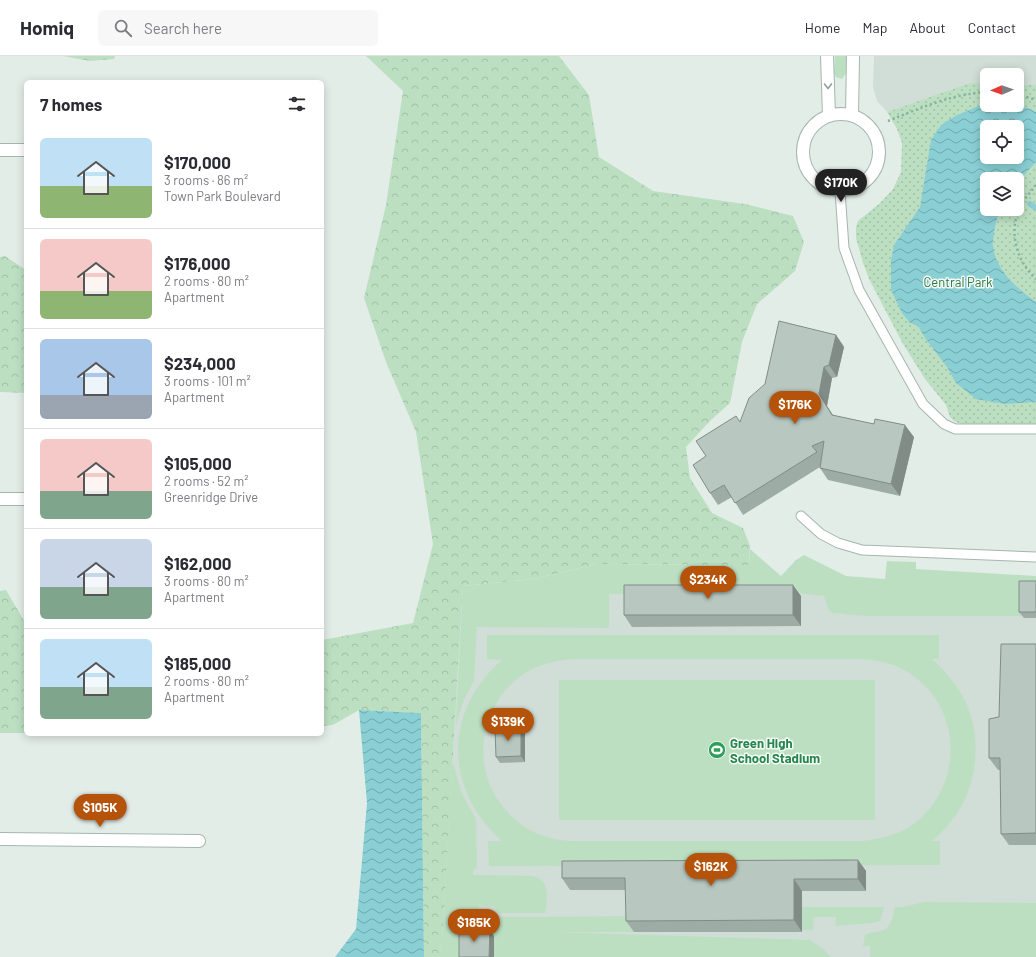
<!DOCTYPE html>
<html lang="en">
<head>
<meta charset="utf-8">
<style>
	body { margin:0; font-family:Barlow,sans-serif; background:#f7f7f7; color:#2b2b33; height:100vh; display:flex; flex-direction:column; font-size:15px; white-space:nowrap }
	* { box-sizing:border-box; margin:0 }
	p { font-size:13px; color:#7c7c81 }
	.icon { flex:none; width:22px; height:22px; fill:none; stroke:currentColor; stroke-width:2; stroke-linecap:round; stroke-linejoin:round }
	.map { position:relative; flex:1; overflow:hidden }
	.drawer { position:absolute; left:24px; top:24px; width:300px; height:656px; display:flex; flex-direction:column; background:#fff; border-radius:6px; box-shadow:0 2px 10px #0003 }
	.drawer>* { flex:none }
	.needle { width:26px; rotate:268deg }
	.buttons { position:absolute; left:980px; top:12px; display:grid; gap:8px }
	.buttons a { display:grid; place-items:center; width:44px; height:44px; border-radius:6px; background:#fff; box-shadow:0 2px 10px #0003; font-size:20px }
	.price { position:absolute; translate:-50% -34px; padding:0 9px; border-radius:14px; background:#b45309; color:#fff; font-size:13px; line-height:26px; filter:drop-shadow(0 1px 2px #0008) }
	.price::after { content:''; position:absolute; left:50%; top:24px; width:12px; height:9px; margin-left:-6px; background:inherit; clip-path:polygon(0 0,100% 0,50% 100%) }
	.price.selected { background:#222; color:#fff }
	ul { padding:0; list-style:none }
	li { display:flex; align-items:center; gap:12px; height:100px; padding:0 16px }
	li+li { border-top:1px solid #e1e1e2 }
	li span { display:grid; place-items:center; flex:none; width:112px; height:80px; border-radius:6px; color:#555 }
	li>.icon { margin-inline-start:auto }
	span .icon { width:48px; height:48px; fill:#fffc; stroke-width:1 }
	li b { font-size:17px }
	h2 { display:flex; justify-content:space-between; align-items:center; height:48px; padding:0 16px; font-size:17px }
	header { display:flex; align-items:center; gap:24px; box-sizing:border-box; height:56px; padding:0 20px; background:#fff; border-bottom:1px solid #e1e1e2 }
	header strong { font-size:19px }
	nav { display:flex; gap:22px; margin-inline-start:auto; font-size:14px }
	.search { width:280px; height:36px; background:#f7f7f7; display:flex; align-items:center; gap:10px; box-sizing:border-box; padding:0 14px; border-radius:6px; color:#7c7c81; font-size:15px }
	.map>svg:first-child { display:block }
</style>
</head>
<body>
<header>
<strong>Homiq</strong>
<div class="search"><svg class="icon" aria-label="search" viewBox="0 0 24 24"><circle cx="10" cy="10" r="6"/><path d="M15 15l6 6"/></svg>Search here</div>
<nav><a>Home</a><a>Map</a><a>About</a><a>Contact</a></nav>
</header>
<div class="map">
<svg width="1036" height="901" viewBox="0 0 1036 901">
	<defs>
		<pattern id="forest-crowns" width="20" height="18" patternUnits="userSpaceOnUse"><rect width="20" height="18" fill="#bcdfc2"/><path d="M2 6a3 3 0 1 1 6 0M12 15a3 3 0 1 1 6 0" fill="none" stroke="#a1c0a7"/></pattern>
		<pattern id="park-dots" width="8" height="8" patternUnits="userSpaceOnUse"><rect width="8" height="8" fill="#bcdfc2"/><path d="M2 2h.1M6 6h.1" fill="none" stroke="#a1c0a7" stroke-width="1.8" stroke-linecap="round"/></pattern>
		<pattern id="water-waves" width="16" height="10" patternUnits="userSpaceOnUse"><rect width="16" height="10" fill="#8acfd4"/><path d="M0 5q4-4 8 0t8 0" fill="none" stroke="#70a9ad"/></pattern>
	</defs>
	<rect width="100%" height="100%" fill="#e3ede8"/>
	<path fill="#d1ddd7" d="M874,0H1036V29H1017V19H987V28H970L887,56L877,45L873,31Z
		M463,530H1036V901H441Z"/>
	<path fill="#bcdfc2" fill-rule="evenodd" d="M835,0H847V16L842,23L836,21L834,17Z
		M750,493L781,520L796,504L804,499L846,520L885,523L887,505L916,506V513L1036,520V531L1024,560H866L832,557L828,552L824,540L788,536L609,538V572L477,571L474,624L463,646L456,669L463,530L534,523L596,508L749,509Z
		M487,579H939V603H932C944,614 955,626 963,641C983,678 979,729 953,763C947,771 940,778 932,785H940V809L489,810L488,785H502C444,734 443,655 502,604L487,603ZM573,603H861C875,604 889,606 902,613C962,644 967,726 915,767C899,779 880,783 861,785H573C564,784 555,784 546,781C529,776 515,765 504,752C467,709 482,639 532,613C545,607 559,604 573,603Z
		M559,624H875V764H559Z
		M452,708L454,710L462,738L476,763L477,812L474,813L473,819L533,820C550,824 548,842 545,857H498L495,851L479,849L478,869H494L500,861L634,860V876H553L810,884L823,893L831,901H494V880L463,901H441Z
		M925,846L1036,847V901H870V890H863L865,879C872,875 873,877 881,875C891,873 893,860 895,851H902Z
		M802,851H884L880,865L871,867L835,870L836,861H814L813,874H802Z"/>
	<path fill="url(#forest-crowns)" d="M63,0H115L114,3L90,5Z
		M366,0H559L589,39L599,101L653,135L745,148L793,160L804,186L795,215L757,248L742,286L730,347L710,365L686,391L690,422L712,457L743,472L750,490L749,509L596,508L534,523L463,530L441,901H424L421,657L359,654L333,669L322,670V584L413,567L433,488L416,376L386,306L364,242L386,149L403,35Z
		M5,200L26,214V337L0,336V201Z
		M6,534L26,568V677H0V535Z"/>
	<path fill="url(#park-dots)" fill-rule="evenodd" d="M970,27L987,28V49H1017V29H1036V369L961,368L954,365L950,361L946,349L925,323L903,288L869,223L863,207L856,182V171L858,165L880,147L893,133L901,116L902,87L897,73L887,56ZM987,71H1017V101H987ZM987,123H1017V153H987Z"/>
	<path fill="url(#water-waves)" fill-rule="evenodd" d="M988,49C1004,49 1022,47 1036,56V106L1017,127V123H987V153H1001C997,160 995,169 994,177C994,181 992,186 993,190C996,215 1017,232 1036,246V346L1005,348L976,343L956,327L947,311L925,282L918,270L910,267L902,257L891,234V205L894,189L920,151L931,84L941,69L957,59L979,50ZM987,71H1017V101H987Z
		M359,654L421,657L424,901H335L356,873L367,747Z"/>
	<g fill="none" stroke-linecap="round" stroke-linejoin="round">
		<path stroke="#8acfd4" stroke-width="5.5" d="M1017,137L1018,138
			M1030,148L1036,152"/>
		<defs>
			<path id="service" d="M840,135L844,192L859,234L923,348L944,368L955,373H1036
				M801,460L821,478L838,487L862,494L1036,501"/>
			<path id="minor" d="M827,0L829,60
				M803 96a38 38 0 1 1 76 0a38 38 0 1 1-76 0Z
				M852,59L853,0
				M0,94H26
				M0,443H26
				M0,783L199,785"/>
		</defs>
		<use href="#service" stroke="#a5b6af" stroke-width="11"/>
		<use href="#minor" stroke="#a5b6af" stroke-width="14"/>
		<path stroke="#83b29f" stroke-width="2.5" stroke-dasharray="2 3" stroke-linecap="butt" d="M1017,38L1036,44
			M888,65C920,52 952,38 987,36
			M1036,129C1032,134 1028,139 1024,144C1007,169 1014,203 1036,223"/>
		<use href="#service" stroke="#fff" stroke-width="9"/>
		<use href="#minor" stroke="#fff" stroke-width="12"/>
	</g>
	<path fill="#9eaca6" d="M836,279L844,291L837,321L832,322L827,350L833,359L914,381L900,440L828,424L820,412V411L743,459L732,441L718,449L710,437L706,400L740,366L765,328Z
		M1036,525V562H1024L1019,556Z
		M801,540V570L632,571L624,559Z
		M1036,588V789H1009L1001,778L1000,714H998L989,702L999,661Z
		M524,656L526,659V674H522L525,677V706L500,707L496,701L516,671Z
		M858,804L866,815V835H802V876H634L626,865V834H570L562,822Z"/>
	<path fill="#818c87" d="M836,279L844,291L837,321L829,309Z
		M824,311L832,322L827,350L840,371L832,359L819,338Z
		M905,369L914,381L900,440L891,428Z
		M793,529L801,540V570L793,559Z
		M524,656L526,659V674L524,670Z
		M521,671L525,677V706L521,700Z
		M858,804L866,815V835L858,823Z
		M794,823L802,835V876L794,864Z
		M490,874L494,880V901H489Z"/>
	<path fill="#b8c8c1" stroke="#818c87" d="M779,265L836,279L829,309L824,311L819,338L832,359L874,368L875,363L905,369L891,428L820,412L824,385L812,390L817,396L735,447L724,429L710,437L693,409L706,400L696,385L736,360L740,366L749,342L765,328Z
		M1019,525H1036V556H1019Z
		M624,529H793V559H624Z
		M1001,588H1036V777L1001,778L1000,702H989V663L999,661Z
		M515,656H524V670L516,671Z
		M521,671V700L496,701L495,672Z
		M858,804V823H794V864L626,865L625,822H562V805Z
		M459,874H490L489,901H459Z"/>
	<defs><path id="oneway-chevron" d="M-2-3.5L2.5 0L-2 3.5" fill="none" stroke-width="1.6" stroke-linecap="round" stroke-linejoin="round"/></defs>
	<use stroke="#90a09a" href="#oneway-chevron" transform="translate(828 30) rotate(89)"/>
	<defs>
		<symbol id="stadium-disc" viewBox="-11 -11 22 22"><circle r="9.5" fill="#2e9e5b" stroke="#f4faf6"/><path d="M0-5a6.5 5 0 1 0 0 10a6.5 5 0 1 0 0-10ZM-3.5-1.8h7v3.6h-7Z" fill="#fff"/></symbol>
	</defs>
	<g fill-rule="evenodd">
		<use href="#stadium-disc" x="707" y="684" width="20" height="20"/>
	</g>
	<g text-anchor="middle" dominant-baseline="central" stroke-width="3" stroke-linejoin="round" paint-order="stroke">
		<g font-size="13" fill="#2b7842" stroke="#f4faf6">
			<text x="958" y="226">Central Park</text>
		</g>
		<g font-size="13" font-weight="bold" fill="#27864d" stroke="#f4faf6" text-anchor="start">
			<text x="730" y="687">Green High<tspan x="730" dy="15">School Stadium</tspan></text>
		</g>
	</g>
</svg>
<div class="buttons">
<a><svg class="needle" viewBox="-14 -14 28 28"><path d="M0-13l5 13h-10z" fill="#e53935"/><path d="M0 13l5-13h-10z" fill="#7c7c81"/></svg></a>
<a><svg class="icon" aria-label="locate" viewBox="0 0 24 24"><circle cx="12" cy="12" r="6"/><path d="M12 2v4M12 18v4M2 12h4M18 12h4"/></svg></a>
<a><svg class="icon" aria-label="layers" viewBox="0 0 24 24"><path d="M12 4l9 5-9 5-9-5zM3 14l9 5 9-5"/></svg></a>
</div>
<b class="price selected" style="left:841px;top:147px">$170K</b>
<b class="price" style="left:795px;top:369px">$176K</b>
<b class="price" style="left:708px;top:544px">$234K</b>
<b class="price" style="left:508px;top:686px">$139K</b>
<b class="price" style="left:100px;top:772px">$105K</b>
<b class="price" style="left:711px;top:831px">$162K</b>
<b class="price" style="left:474px;top:887px">$185K</b>
<section class="drawer">
<h2>7 homes<svg class="icon" aria-label="filters" viewBox="0 0 24 24"><path d="M4 7h16M4 17h16"/><circle cx="9" cy="7" r="2"/><circle cx="15" cy="17" r="2"/></svg></h2>
<ul>
<li><span style="background:linear-gradient(#bfe0f5 60%,#8fb573 0)"><svg class="icon" aria-label="home" viewBox="0 0 24 24"><path d="M3 11l9-7 9 7M6 9v11h12V9"/></svg></span><div><b>$170,000</b><p>3 rooms · 86 m²</p><p>Town Park Boulevard</p></div></li>
<li><span style="background:linear-gradient(#f6c9c9 65%,#8fb573 0)"><svg class="icon" aria-label="home" viewBox="0 0 24 24"><path d="M3 11l9-7 9 7M6 9v11h12V9"/></svg></span><div><b>$176,000</b><p>2 rooms · 80 m²</p><p>Apartment</p></div></li>
<li><span style="background:linear-gradient(#a9c7e8 70%,#9aa5b1 0)"><svg class="icon" aria-label="home" viewBox="0 0 24 24"><path d="M3 11l9-7 9 7M6 9v11h12V9"/></svg></span><div><b>$234,000</b><p>3 rooms · 101 m²</p><p>Apartment</p></div></li>
<li><span style="background:linear-gradient(#f6c9c9 65%,#7fa58c 0)"><svg class="icon" aria-label="home" viewBox="0 0 24 24"><path d="M3 11l9-7 9 7M6 9v11h12V9"/></svg></span><div><b>$105,000</b><p>2 rooms · 52 m²</p><p>Greenridge Drive</p></div></li>
<li><span style="background:linear-gradient(#c9d6e8 60%,#7fa58c 0)"><svg class="icon" aria-label="home" viewBox="0 0 24 24"><path d="M3 11l9-7 9 7M6 9v11h12V9"/></svg></span><div><b>$162,000</b><p>3 rooms · 80 m²</p><p>Apartment</p></div></li>
<li><span style="background:linear-gradient(#bfe0f5 60%,#7fa58c 0)"><svg class="icon" aria-label="home" viewBox="0 0 24 24"><path d="M3 11l9-7 9 7M6 9v11h12V9"/></svg></span><div><b>$185,000</b><p>2 rooms · 80 m²</p><p>Apartment</p></div></li>
</ul>
</section>
</div>
</body>
</html>
